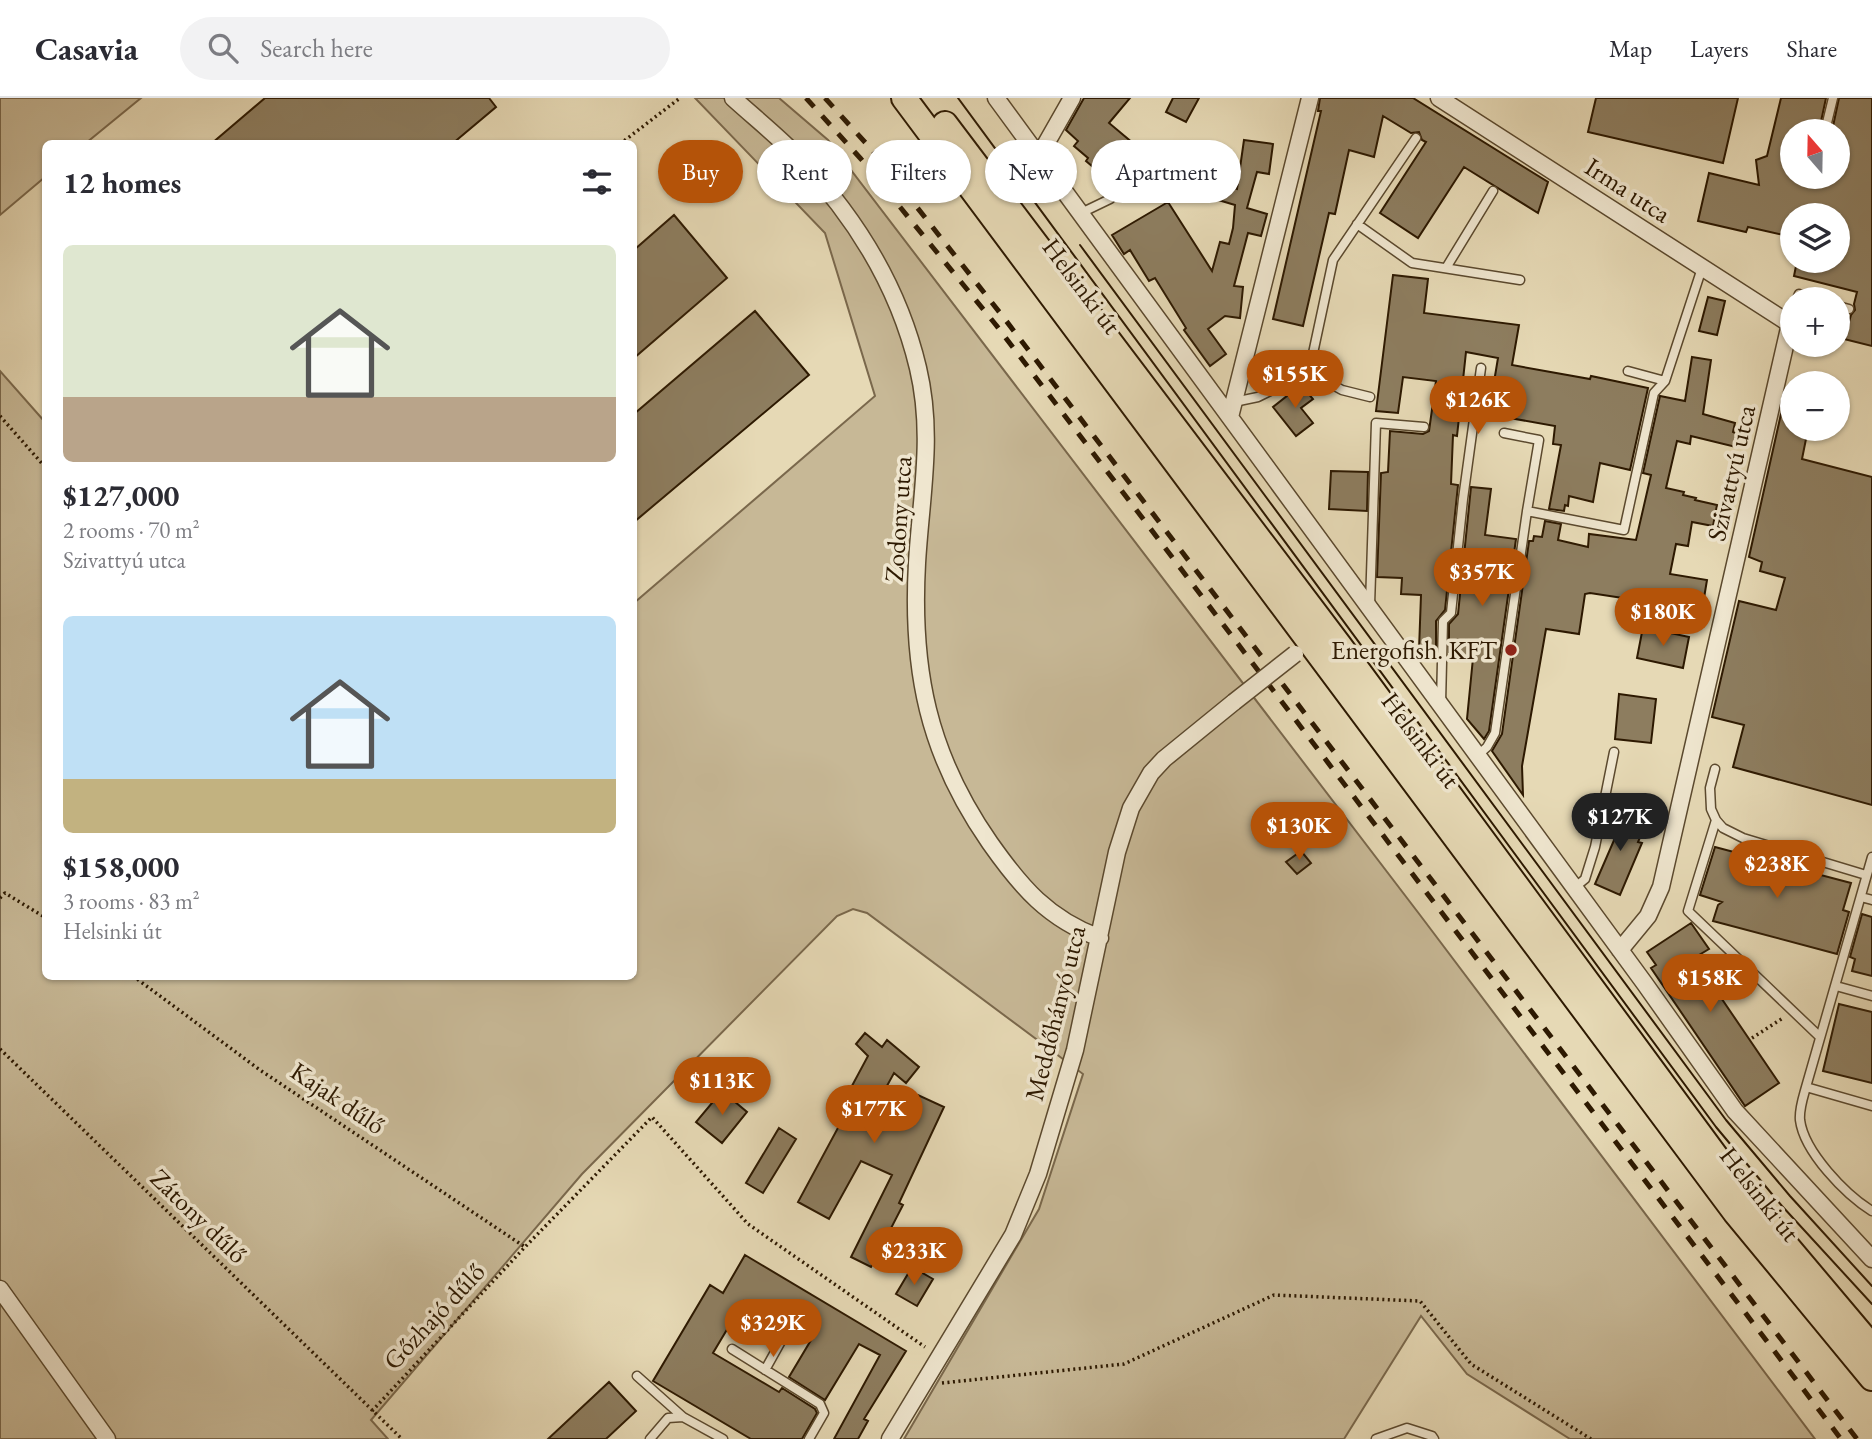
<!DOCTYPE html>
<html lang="en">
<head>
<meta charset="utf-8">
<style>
	body { margin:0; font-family:"EB Garamond",serif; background:#f2f2f3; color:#2b2b33; height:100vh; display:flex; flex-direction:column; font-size:26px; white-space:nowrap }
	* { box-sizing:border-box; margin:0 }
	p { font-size:23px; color:#7c7c81 }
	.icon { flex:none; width:38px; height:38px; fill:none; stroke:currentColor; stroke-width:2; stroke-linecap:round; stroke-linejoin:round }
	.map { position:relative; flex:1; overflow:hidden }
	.panel { position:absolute; left:42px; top:42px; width:595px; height:840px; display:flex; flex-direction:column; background:#fff; border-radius:10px; box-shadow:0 2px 5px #0004 }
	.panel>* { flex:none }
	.banner { position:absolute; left:658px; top:42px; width:665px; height:63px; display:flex; gap:14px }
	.needle { width:46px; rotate:340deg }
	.tools { position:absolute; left:1780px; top:21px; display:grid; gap:14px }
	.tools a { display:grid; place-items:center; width:70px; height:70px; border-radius:50%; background:#fff; box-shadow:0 2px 5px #0004; font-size:35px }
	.price { position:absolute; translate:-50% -60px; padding:0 16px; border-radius:24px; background:#b45309; color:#fff; font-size:23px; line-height:46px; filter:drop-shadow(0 2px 4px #0008) }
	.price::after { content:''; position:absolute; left:50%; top:42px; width:21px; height:16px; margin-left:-10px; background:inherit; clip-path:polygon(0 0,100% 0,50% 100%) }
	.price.selected { background:#222; color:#fff }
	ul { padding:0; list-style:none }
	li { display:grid; align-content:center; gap:14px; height:371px; padding:0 21px }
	li span { display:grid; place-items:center; height:217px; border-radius:10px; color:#555 }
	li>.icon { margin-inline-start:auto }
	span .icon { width:126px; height:126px; fill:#fffc; stroke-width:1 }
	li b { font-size:30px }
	h2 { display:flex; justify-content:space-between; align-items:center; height:84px; padding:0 21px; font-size:30px }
	.pill { padding:0 24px; border-radius:32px; background:#fff; box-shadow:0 2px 5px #0004; font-size:24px; line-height:63px }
	.pill.selected { background:#b45309; color:#fff }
	header { display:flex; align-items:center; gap:42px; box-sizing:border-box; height:98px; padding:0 35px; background:#fff; border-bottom:2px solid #e1e1e2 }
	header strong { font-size:33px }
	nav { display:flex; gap:38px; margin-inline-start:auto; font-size:24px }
	.search { width:490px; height:63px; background:#f2f2f3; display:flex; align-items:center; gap:18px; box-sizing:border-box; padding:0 24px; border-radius:38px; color:#7c7c81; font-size:26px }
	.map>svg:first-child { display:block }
</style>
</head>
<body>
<header>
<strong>Casavia</strong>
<div class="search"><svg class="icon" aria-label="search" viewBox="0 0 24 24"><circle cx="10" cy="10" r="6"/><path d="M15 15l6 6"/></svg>Search here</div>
<nav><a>Map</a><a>Layers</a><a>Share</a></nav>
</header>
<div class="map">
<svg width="1872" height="1341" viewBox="0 0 1872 1341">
	<rect width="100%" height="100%" fill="#e6d9b5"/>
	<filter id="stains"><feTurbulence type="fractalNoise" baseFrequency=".00286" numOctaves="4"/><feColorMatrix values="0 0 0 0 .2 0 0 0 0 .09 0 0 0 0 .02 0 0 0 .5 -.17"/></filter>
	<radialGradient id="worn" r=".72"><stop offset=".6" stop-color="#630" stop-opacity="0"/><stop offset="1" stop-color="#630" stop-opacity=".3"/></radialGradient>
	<path fill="#c7b896" stroke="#7a684c" stroke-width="2" d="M0,0H141L86,45L46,46L45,79L0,117Z
		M695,0H779L828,42L1420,817L1815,1341H1570L1467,1276L1421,1218L1344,1341H904L1039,1111L1083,976L867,815L853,811L837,818L582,1076L371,1322L388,1341H0V273L45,324L46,878H634V505L875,298L825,135Z"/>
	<path fill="#8d7d5f" stroke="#2d1901" stroke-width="2" d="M265,0H489L496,9L452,46H211Z
		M1084,0H1130L1109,25L1134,46L1124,59L1116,53L1099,74L1086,63L1088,60L1074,48L1078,43L1066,32Z
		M1173,0H1199L1186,24L1166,14Z
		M1320,0H1413L1548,84L1538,115L1464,69L1418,140L1380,115L1426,44L1422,42L1419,34L1411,35L1383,18L1374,59L1349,52L1335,116L1329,115L1303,228L1273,221L1321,13H1318Z
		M1596,0H1738L1723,65L1588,34Z
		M1781,0H1826L1819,33H1792V79H1838V33H1832L1839,0H1872V248L1844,241L1851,217L1855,212L1854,206L1857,194L1794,178L1797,163H1838V117H1792V139L1748,129L1746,134L1698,123L1709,75L1759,87L1756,62L1767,58Z
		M1244,42L1273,46L1269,76L1257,74L1247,110L1267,116L1261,138L1248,135L1234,188L1243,189L1240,220L1225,218L1208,231L1226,256L1210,268L1184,232L1186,230L1155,180L1149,183L1130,152L1124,156L1112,137L1168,104L1212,173L1220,144L1229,146L1233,130L1235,107L1205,98L1209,83L1237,91Z
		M674,117L727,180L634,260V152Z
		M1393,177L1428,181L1424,215L1519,227L1512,267L1590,281L1591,278L1648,290L1630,372L1600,365L1593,404L1569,398L1568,408L1565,407L1564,413L1549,411L1561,347L1553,346L1555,328L1504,319L1505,315L1489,314L1498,260L1466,254L1457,338L1453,337L1451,386L1458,387L1445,512L1436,523V553L1419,552L1421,497L1401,496L1402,480L1377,479L1381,375L1388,374L1390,333L1423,336L1429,333L1436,283L1403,279L1398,315L1376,313Z
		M1708,199L1725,203L1717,237L1699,233Z
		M755,213L809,277L634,424V316Z
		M1692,259L1711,262L1703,316L1735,325L1733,334L1737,336L1736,349L1691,338L1690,346L1677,343L1666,390L1684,394L1683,397L1696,400L1695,402L1717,407L1713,428L1692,424L1688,448L1676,446L1670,476L1707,482L1702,512L1590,495L1585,496L1579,536L1546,531L1522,668L1523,697L1492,653L1502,636L1529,443H1533L1534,438L1542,439L1545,423L1561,426L1558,442L1588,449L1589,436L1636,442L1651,377L1643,375L1660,298L1685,303Z
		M1301,287L1313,301L1301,310L1313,325L1296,338L1273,309Z
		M1785,298H1792V331H1808L1802,361L1872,379V707L1733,669L1744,627L1712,619L1739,503L1776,512L1785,480L1760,473L1762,464L1749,459Z
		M1331,373L1368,374L1367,413L1329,411Z
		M1471,389L1491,391L1485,437L1516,441L1489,633L1484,641L1467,621L1473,560L1452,558L1453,554H1449V526L1458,516Z
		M1643,529L1689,539L1683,570L1637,560Z
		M1619,596L1656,601L1651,645L1615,641Z
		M1613,714L1645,728L1638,744L1642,745L1620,797L1595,786L1615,740L1604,735Z
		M1715,749L1851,785L1843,812L1849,814L1837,856L1713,823L1718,807L1722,804L1700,797Z
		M1301,753L1311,765L1297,776L1286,764Z
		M1862,816L1872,819V878L1852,873L1855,861L1850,859Z
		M1691,825L1709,851L1694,860L1779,985L1745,1008L1651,870L1656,867L1647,854Z
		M1839,906L1872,914V985L1823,973Z
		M865,935L882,949L887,942L919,969L906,985L894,975L877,1006L906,1022L918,997L944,1009L899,1105L903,1107L871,1169L851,1159L892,1077L861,1063L829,1121L798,1104L853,1002L846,999L868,958L856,946Z
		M722,993L747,1014L722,1045L696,1024Z
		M779,1030L796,1041L763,1095L746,1085Z
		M745,1157L906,1253L864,1321L868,1323L858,1341H834L880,1257L859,1246L825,1302L789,1279L811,1242L744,1203L713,1255L779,1294L782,1290L815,1311L817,1315L802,1341H751L653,1283L710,1187L723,1195Z
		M912,1169L933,1181L917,1208L896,1196Z
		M609,1284L636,1313L606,1341H548Z"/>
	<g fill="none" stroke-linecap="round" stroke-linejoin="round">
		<defs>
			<path id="lane" d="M1825,33L1833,0
				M1081,115L1110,101L1121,90
				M1357,126L1412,165L1520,182
				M1446,170L1493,93
				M1797,201L1799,196L1816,201
				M1838,208L1849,211
				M1628,273L1665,283
				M1370,299L1342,292L1309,274L1333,162L1416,40
				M1234,304L1258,299L1309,274
				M1527,413L1624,432L1654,295L1665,283L1702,170
				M1370,507L1376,325L1424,329
				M1441,605L1443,523L1451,515L1463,401L1481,270
				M1478,657L1487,649L1495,635L1527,413L1539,342L1504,335
				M1715,671L1710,690L1711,711L1716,722L1723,730L1743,740L1866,777
				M1716,722L1688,813L1820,939
				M1872,759L1806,989C1803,1000 1799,1011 1800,1022C1804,1054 1846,1097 1872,1113
				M1574,790L1585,781L1595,749L1614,654
				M1861,799L1872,802
				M1836,888L1872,898
				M1806,989L1872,1008
				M732,1251L820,1306L824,1315L809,1341
				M765,1272L785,1236
				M637,1278L683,1319
				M650,1341L668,1320L683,1319L723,1341
				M1376,1341L1407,1330L1432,1338L1434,1341"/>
			<path id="street" d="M733,0C755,20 779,39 800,61C856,120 899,190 918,270C934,337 921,397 917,465C911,572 928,656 990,745C1021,789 1048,821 1100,840
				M996,0L1645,886L1735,1013L1872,1161
				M1439,0L1790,226L1661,789L1648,818L1620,852
				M1039,58L1072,0
				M1230,319L1310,0
				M0,1191L107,1341
				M890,1341L1013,1137L1038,1076L1075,952L1117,754L1131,710L1151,675L1164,661L1234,604"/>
			<path id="primary" d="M904,0L1735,1114L1872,1280
				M945,26L1339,547L1748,1102L1872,1249"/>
		</defs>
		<use href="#lane" stroke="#5b492e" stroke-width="11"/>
		<use href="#street" stroke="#5b492e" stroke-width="19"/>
		<use href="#primary" stroke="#2d1901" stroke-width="28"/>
		<path stroke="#2d1901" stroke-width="3.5" stroke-dasharray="2 3.5" stroke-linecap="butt" d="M620,46L680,0
			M0,318L46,370
			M0,800L5,795L46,820
			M133,878L260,972L525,1149
			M1752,940L1783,920
			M0,951L402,1341
			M942,1285L1124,1266L1274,1197L1420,1203L1471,1266L1591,1341
			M372,1313L525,1149L652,1019L748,1126L925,1249"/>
		<use href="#lane" stroke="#efe6cf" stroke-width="8"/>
		<use href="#street" stroke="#efe6cf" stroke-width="16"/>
		<use href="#primary" stroke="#e6d9b5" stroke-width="24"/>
		<path stroke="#2d1901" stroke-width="2" d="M958,0L1716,1029L1782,1108L1872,1206
			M1080,147L1726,1022L1790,1098L1872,1188"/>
		<path stroke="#2d1901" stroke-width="5" stroke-dasharray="12 12" stroke-linecap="butt" d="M806,0L861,61L996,227L1841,1341
			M825,0L872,52L1004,220L1857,1341"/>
		<defs>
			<path id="street-bridge" d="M1234,604L1295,556"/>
		</defs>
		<use href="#street-bridge" stroke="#5b492e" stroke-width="19" stroke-linecap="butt"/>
		<use href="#street-bridge" stroke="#efe6cf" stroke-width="16"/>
	</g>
	<circle fill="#8f2418" stroke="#efe6cf" stroke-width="2.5" cx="1511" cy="552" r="7"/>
	<g text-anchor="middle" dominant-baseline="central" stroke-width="7" stroke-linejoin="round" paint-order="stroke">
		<g font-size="26" fill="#2d1901" stroke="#efe6cf">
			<text transform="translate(1628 92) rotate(33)">Irma utca</text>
			<text transform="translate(1082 188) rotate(53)">Helsinki út</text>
			<text transform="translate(1731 375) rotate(-77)">Szivattyú utca</text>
			<text transform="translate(898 421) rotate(-86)">Zodony utca</text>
			<text transform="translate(1421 642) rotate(53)">Helsinki út</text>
			<text transform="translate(1055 915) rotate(-76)">Meddőhányó utca</text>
			<text transform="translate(338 1000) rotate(34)">Kajak dűlő</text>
			<text transform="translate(1760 1096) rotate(52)">Helsinki út</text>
			<text transform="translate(199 1118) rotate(44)">Zátony dűlő</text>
			<text transform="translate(434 1218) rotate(-47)">Gőzhajó dűlő</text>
		</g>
		<g font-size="26" fill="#2d1901" stroke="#efe6cf" text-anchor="end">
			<text x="1497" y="552">Energofish. KFT</text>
		</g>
	</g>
	<rect width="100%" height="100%" filter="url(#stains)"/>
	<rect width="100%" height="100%" fill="url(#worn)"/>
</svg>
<div class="tools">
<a><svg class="needle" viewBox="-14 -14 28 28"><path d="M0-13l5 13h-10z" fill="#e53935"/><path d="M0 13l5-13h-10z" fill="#7c7c81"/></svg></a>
<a><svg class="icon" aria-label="layers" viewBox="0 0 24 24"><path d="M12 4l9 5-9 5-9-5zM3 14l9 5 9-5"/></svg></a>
<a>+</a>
<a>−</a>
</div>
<b class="price" style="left:1295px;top:312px">$155K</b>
<b class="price" style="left:1478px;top:338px">$126K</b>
<b class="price" style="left:1482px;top:510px">$357K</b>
<b class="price" style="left:1663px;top:550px">$180K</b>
<b class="price selected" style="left:1620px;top:755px">$127K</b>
<b class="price" style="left:1299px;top:764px">$130K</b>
<b class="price" style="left:1777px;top:802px">$238K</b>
<b class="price" style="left:1710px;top:916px">$158K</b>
<b class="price" style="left:722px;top:1019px">$113K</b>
<b class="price" style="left:874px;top:1047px">$177K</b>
<b class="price" style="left:914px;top:1189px">$233K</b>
<b class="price" style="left:773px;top:1261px">$329K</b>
<div class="banner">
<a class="pill selected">Buy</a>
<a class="pill">Rent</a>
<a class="pill">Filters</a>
<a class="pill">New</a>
<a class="pill">Apartment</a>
</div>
<section class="panel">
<h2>12 homes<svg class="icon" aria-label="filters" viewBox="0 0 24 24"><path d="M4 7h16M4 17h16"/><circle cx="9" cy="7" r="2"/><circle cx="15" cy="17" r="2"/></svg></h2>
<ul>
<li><span style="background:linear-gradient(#dfe7d0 70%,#b9a48a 0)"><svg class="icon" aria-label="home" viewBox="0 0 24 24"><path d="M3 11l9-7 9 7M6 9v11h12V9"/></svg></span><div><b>$127,000</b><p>2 rooms · 70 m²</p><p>Szivattyú utca</p></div></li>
<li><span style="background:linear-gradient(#bfe0f5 75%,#c2b280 0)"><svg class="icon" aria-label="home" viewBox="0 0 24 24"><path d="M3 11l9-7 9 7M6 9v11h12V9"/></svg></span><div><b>$158,000</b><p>3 rooms · 83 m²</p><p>Helsinki út</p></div></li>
</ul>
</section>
</div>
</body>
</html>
